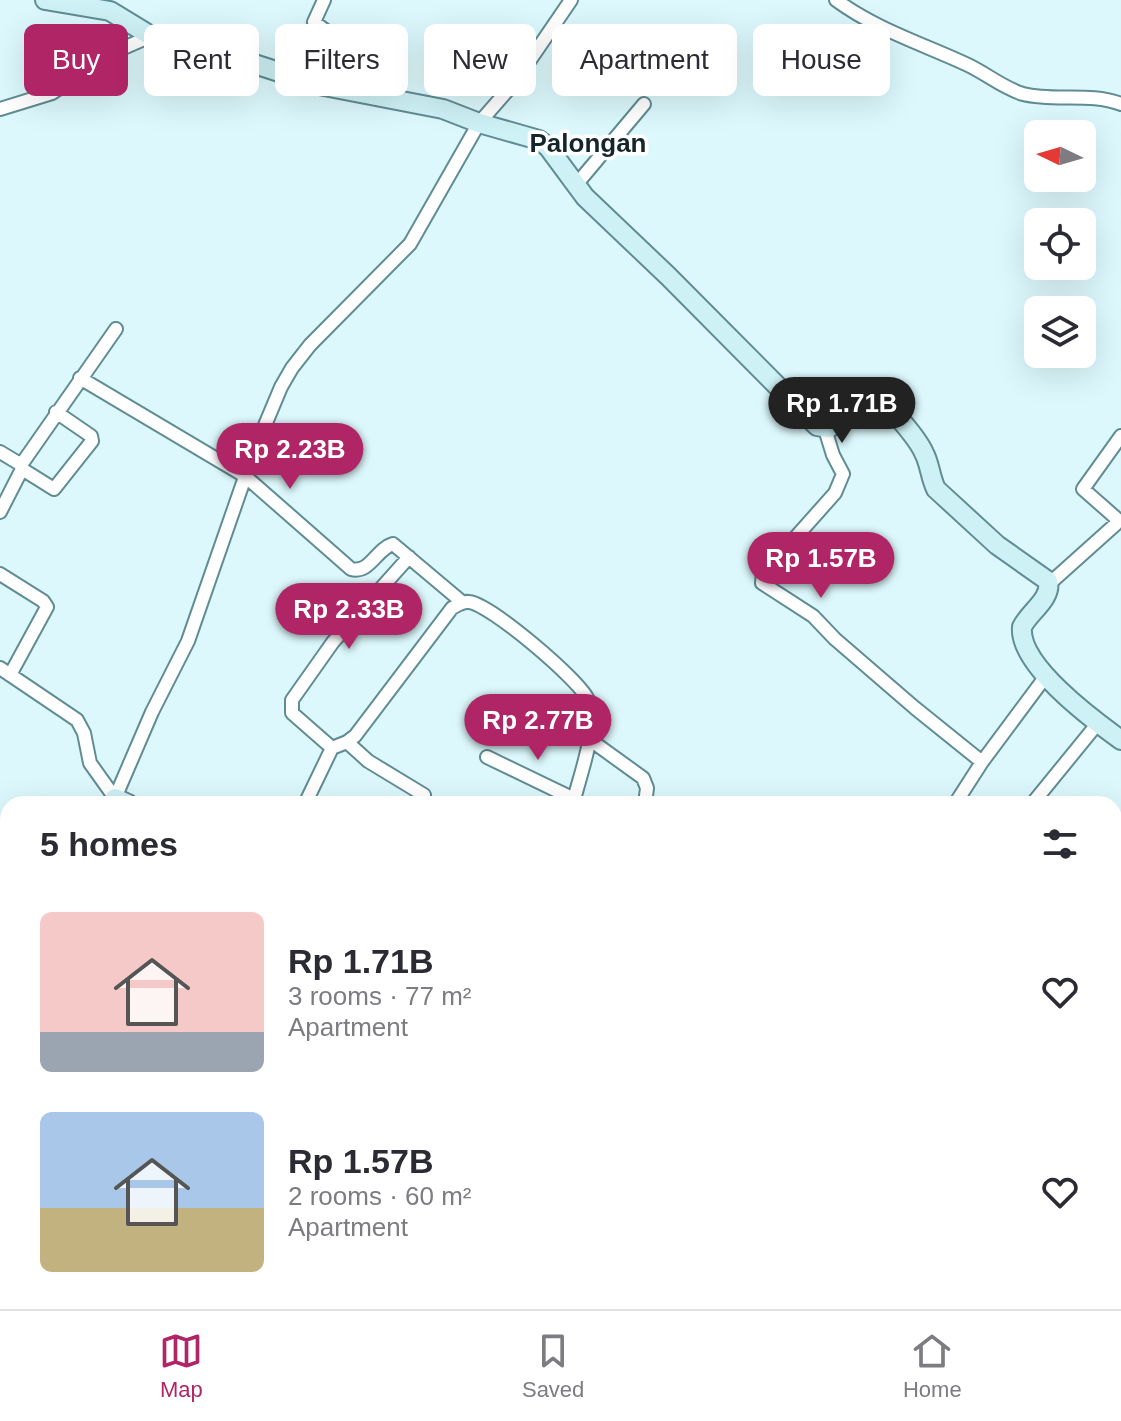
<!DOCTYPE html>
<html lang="en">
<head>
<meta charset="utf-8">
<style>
	body { margin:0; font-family:Helvetica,sans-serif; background:#f7f7f7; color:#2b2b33; height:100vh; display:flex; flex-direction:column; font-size:30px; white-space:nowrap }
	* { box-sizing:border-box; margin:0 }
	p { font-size:26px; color:#7c7c81 }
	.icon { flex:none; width:44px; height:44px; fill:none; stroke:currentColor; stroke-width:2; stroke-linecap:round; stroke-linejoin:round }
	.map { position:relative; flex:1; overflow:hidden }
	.side { position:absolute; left:0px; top:796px; width:1122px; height:514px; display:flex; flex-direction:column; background:#fff; border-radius:24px 24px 0 0; box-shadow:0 8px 32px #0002 }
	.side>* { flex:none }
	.top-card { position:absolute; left:24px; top:24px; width:1074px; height:72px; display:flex; gap:16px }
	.needle { width:52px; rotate:275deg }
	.controls { position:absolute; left:1024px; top:120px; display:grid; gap:16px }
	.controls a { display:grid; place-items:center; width:72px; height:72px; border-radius:12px; background:#fff; box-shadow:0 8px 32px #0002; font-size:40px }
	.price { position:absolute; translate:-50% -68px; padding:0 18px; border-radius:28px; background:#af2566; color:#fff; font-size:26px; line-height:52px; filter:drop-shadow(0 2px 4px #0008) }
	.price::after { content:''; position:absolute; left:50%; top:48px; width:24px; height:18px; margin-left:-12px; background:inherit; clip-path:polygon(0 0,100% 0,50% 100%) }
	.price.active { background:#222; color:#fff }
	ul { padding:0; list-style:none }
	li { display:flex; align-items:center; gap:24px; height:200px; padding:0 40px }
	li span { display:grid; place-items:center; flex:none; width:224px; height:160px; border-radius:12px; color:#555 }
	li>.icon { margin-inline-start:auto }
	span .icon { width:96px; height:96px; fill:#fffc; stroke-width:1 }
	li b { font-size:34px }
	h2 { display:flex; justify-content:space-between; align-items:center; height:96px; padding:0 40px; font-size:34px }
	.tag { padding:0 28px; border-radius:12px; background:#fff; box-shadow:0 8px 32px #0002; font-size:28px; line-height:72px }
	.tag.active { background:#af2566; color:#fff }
	.dock { display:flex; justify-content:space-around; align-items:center; height:112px; border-top:2px solid #e1e1e2; background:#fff; font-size:22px; color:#7c7c81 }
	.dock a { display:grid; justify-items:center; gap:4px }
	.dock .active { color:#af2566 }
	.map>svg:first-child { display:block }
</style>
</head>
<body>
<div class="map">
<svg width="1121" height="1309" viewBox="0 0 1121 1309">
	<rect width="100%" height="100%" fill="#dcf8fc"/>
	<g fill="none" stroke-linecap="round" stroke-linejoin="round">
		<defs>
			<path id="street" d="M836,0C877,30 923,44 968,65C987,74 1003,88 1023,94C1055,102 1090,92 1121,104
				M319,85L335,43L334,37L314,22L324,0
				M0,109L52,93L112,53L151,36
				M575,186L644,104
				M80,378L245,476L351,569C370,574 376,549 393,544L462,602
				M825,429L833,455L843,474L835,493L763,574L762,583L813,616L835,639L915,708L982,762
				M0,452L20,464L22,469L0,512
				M21,465L116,329
				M22,469L54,489L92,441L91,436L56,412
				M0,574L43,601L47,607L10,675
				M1049,584L1116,524V518L1083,489L1121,436
				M0,668L77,720L84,733L90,763L115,798
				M589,739L643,778L647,788L645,804
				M347,742L368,761L424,795
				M332,748L292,713V700L333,642L409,557
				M487,757L574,799
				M115,798L152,712L188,641L253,454L281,387L292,368L310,345L410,244L479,123L515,82L571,0
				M305,804L332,748L347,742L355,736L452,608C458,605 462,601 469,602C490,604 581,681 588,700C598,732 580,773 573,804
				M955,804L982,762L1046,676
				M1032,804L1098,723
				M1114,970L1121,973
				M0,1201L8,1188
				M0,1291L8,1285
				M95,1302L107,1309"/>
			<path id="secondary" d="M45,0L110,11L151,36L193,44L319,85L443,109L479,123L539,140L548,147L585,197L668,276L817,426L829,428L862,399C867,397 869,396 874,397C886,399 919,441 924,453C930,464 930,477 936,489L997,545L1048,581C1052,599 1029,612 1022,627C1018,665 1093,720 1121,740
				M112,804L115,798L128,804
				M0,1023L8,1015
				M836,1302L838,1309"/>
		</defs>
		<use href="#street" stroke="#608c93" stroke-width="16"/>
		<use href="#secondary" stroke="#608c93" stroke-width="22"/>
		<use href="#street" stroke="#fff" stroke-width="12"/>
		<use href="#secondary" stroke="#cef1f5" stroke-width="18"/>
	</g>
	<g text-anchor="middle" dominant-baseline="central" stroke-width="7" stroke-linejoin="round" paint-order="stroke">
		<g font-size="26" font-weight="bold" fill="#142629" stroke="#fff">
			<text x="588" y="143">Palongan</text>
		</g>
	</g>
</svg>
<div class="controls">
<a><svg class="needle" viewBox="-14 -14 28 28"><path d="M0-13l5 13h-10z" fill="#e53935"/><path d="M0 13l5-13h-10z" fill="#7c7c81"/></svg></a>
<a><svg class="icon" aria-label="locate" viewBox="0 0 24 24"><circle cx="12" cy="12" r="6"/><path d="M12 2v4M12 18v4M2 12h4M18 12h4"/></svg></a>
<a><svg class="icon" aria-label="layers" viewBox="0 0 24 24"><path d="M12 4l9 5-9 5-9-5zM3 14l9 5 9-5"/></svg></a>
</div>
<b class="price active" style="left:842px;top:445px">Rp 1.71B</b>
<b class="price" style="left:290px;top:491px">Rp 2.23B</b>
<b class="price" style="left:821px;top:600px">Rp 1.57B</b>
<b class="price" style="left:349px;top:651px">Rp 2.33B</b>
<b class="price" style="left:538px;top:762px">Rp 2.77B</b>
<div class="top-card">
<a class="tag active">Buy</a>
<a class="tag">Rent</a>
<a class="tag">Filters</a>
<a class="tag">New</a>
<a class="tag">Apartment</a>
<a class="tag">House</a>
</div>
<section class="side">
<h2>5 homes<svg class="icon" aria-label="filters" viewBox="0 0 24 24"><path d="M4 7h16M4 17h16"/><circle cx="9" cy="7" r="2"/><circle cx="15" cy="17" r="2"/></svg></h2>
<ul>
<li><span style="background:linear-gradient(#f6c9c9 75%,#9aa5b1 0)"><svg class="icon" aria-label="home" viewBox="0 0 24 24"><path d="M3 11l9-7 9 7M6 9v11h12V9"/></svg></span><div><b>Rp 1.71B</b><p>3 rooms · 77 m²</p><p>Apartment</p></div><svg class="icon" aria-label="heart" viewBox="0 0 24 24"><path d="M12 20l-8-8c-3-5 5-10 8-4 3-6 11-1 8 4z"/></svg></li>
<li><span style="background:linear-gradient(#a9c7e8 60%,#c2b280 0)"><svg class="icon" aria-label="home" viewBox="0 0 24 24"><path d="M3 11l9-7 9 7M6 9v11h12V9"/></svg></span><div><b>Rp 1.57B</b><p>2 rooms · 60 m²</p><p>Apartment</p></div><svg class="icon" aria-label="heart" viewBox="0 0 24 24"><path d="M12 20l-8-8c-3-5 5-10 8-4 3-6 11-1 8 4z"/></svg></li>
</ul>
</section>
</div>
<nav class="dock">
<a class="active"><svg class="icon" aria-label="map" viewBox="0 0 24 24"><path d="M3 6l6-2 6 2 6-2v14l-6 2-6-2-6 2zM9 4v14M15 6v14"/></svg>Map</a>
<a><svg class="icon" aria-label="saved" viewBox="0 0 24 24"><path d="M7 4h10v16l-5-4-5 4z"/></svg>Saved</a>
<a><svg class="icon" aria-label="home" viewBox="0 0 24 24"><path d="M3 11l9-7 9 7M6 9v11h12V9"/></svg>Home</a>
</nav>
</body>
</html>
